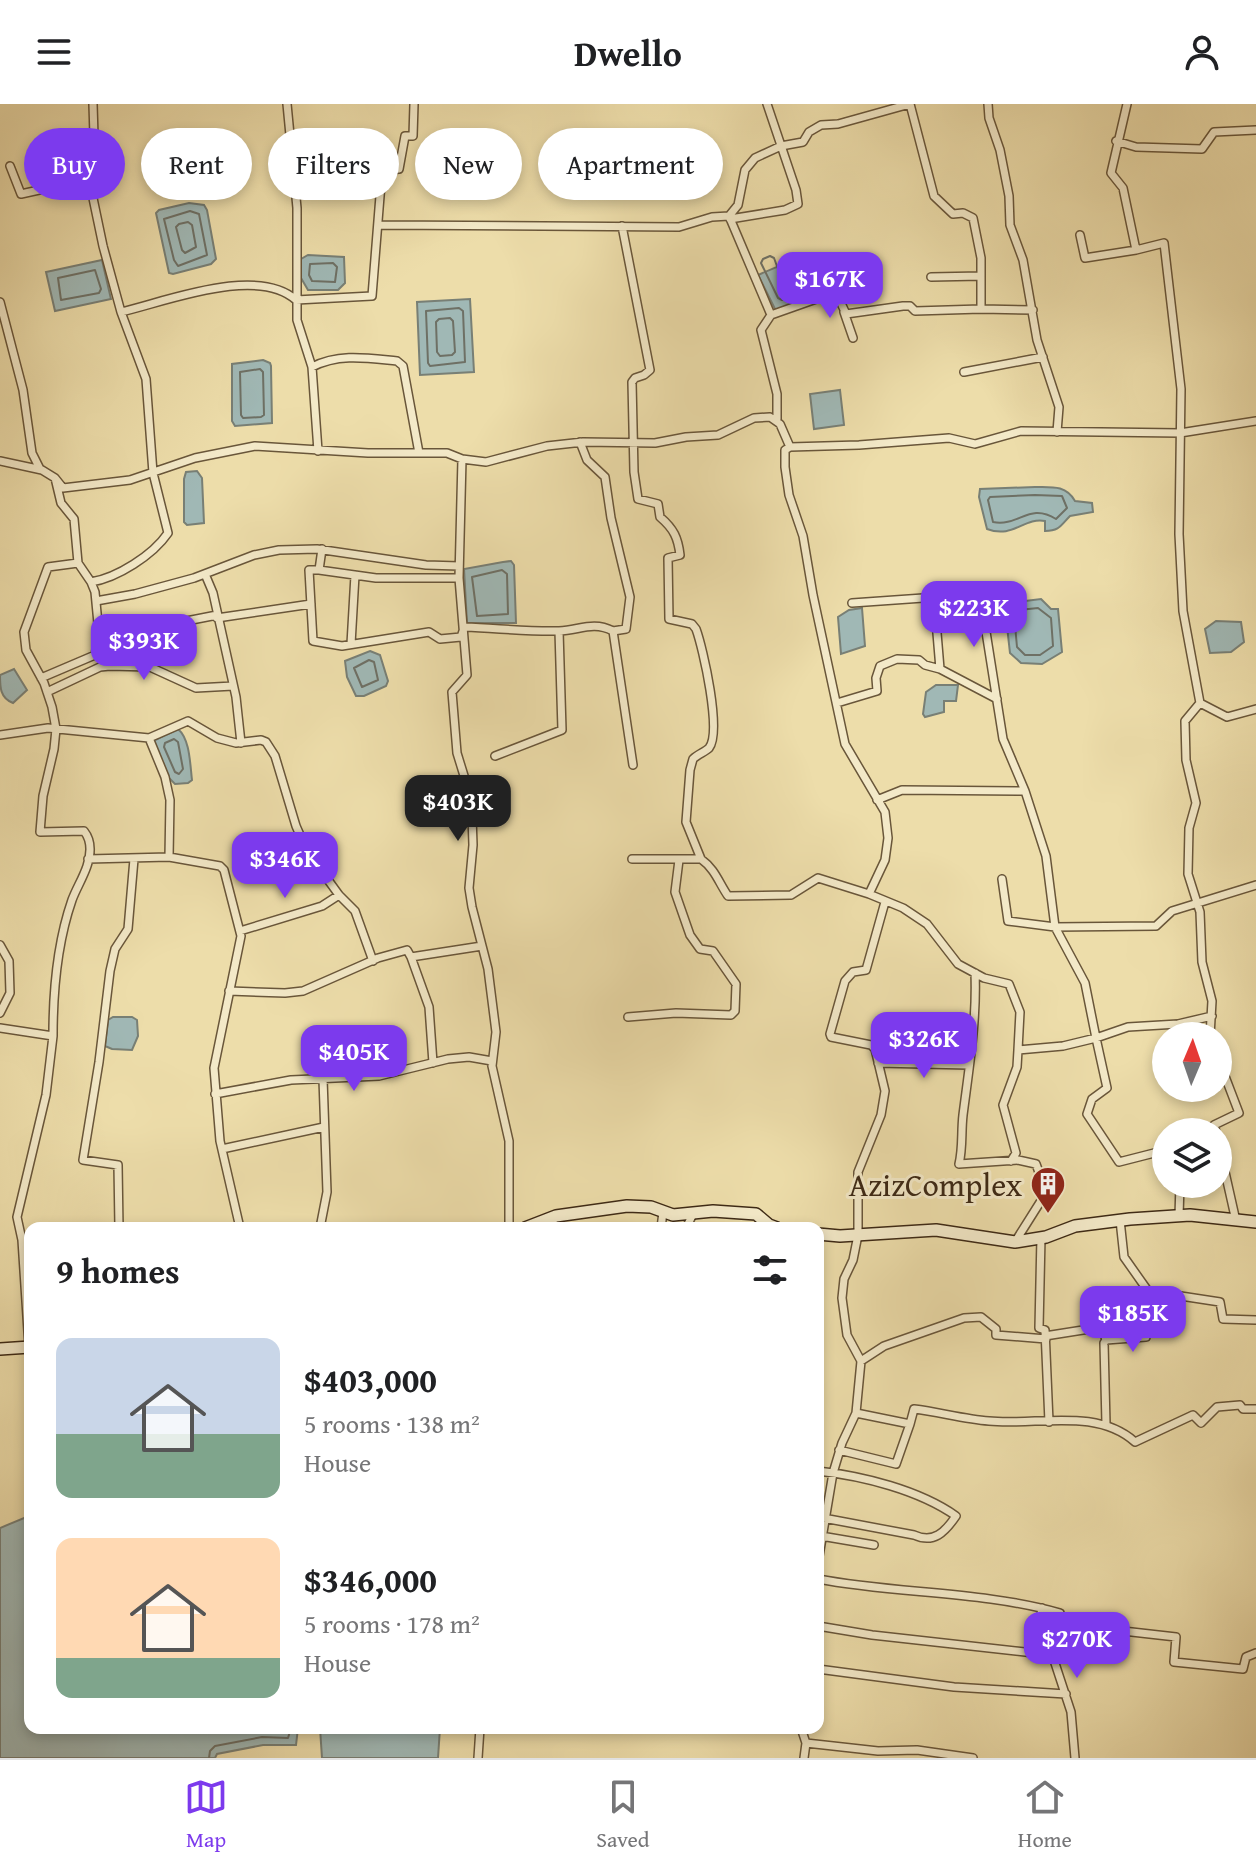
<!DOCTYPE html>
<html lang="en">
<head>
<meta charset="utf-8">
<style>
	body { margin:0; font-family:"Gentium Book Plus",serif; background:#f2f2f2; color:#202124; height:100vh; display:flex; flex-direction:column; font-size:30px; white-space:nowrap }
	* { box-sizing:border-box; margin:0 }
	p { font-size:26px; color:#757577 }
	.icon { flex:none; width:44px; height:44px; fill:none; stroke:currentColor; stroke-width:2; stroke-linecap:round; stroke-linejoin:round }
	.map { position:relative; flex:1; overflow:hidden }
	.sheet { position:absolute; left:24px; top:1118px; width:800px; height:512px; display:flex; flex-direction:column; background:#fff; border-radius:16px; box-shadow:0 4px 12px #0003 }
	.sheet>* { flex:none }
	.banner { position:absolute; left:24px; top:24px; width:800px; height:72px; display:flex; gap:16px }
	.needle { width:52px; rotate:2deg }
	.buttons { position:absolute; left:1152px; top:918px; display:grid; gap:16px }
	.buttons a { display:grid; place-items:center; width:80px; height:80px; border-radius:50%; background:#fff; box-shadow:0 4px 12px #0003; font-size:40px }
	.price { position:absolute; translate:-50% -68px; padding:0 18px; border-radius:16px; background:#7c3aed; color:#fff; font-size:26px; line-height:52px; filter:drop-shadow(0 2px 4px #0008) }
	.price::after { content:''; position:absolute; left:50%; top:48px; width:24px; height:18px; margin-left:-12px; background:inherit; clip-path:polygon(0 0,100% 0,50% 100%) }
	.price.active { background:#222; color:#fff }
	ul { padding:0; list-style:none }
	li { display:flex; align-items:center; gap:24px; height:200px; padding:0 32px }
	li span { display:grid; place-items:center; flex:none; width:224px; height:160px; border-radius:16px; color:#555 }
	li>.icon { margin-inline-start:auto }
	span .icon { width:96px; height:96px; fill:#fffc; stroke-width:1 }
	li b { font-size:34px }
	h2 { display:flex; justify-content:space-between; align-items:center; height:96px; padding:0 32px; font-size:34px }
	.chip { padding:0 28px; border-radius:36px; background:#fff; box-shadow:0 4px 12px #0003; font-size:28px; line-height:72px }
	.chip.active { background:#7c3aed; color:#fff }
	header { display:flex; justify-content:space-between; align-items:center; height:104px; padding:0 32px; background:#fff; font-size:36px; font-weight:800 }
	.tab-bar { display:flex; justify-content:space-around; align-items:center; height:112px; border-top:2px solid #e0e0e0; background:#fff; font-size:22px; color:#757577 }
	.tab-bar a { display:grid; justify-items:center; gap:4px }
	.tab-bar .active { color:#7c3aed }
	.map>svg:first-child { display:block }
</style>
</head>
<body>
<header><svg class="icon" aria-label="menu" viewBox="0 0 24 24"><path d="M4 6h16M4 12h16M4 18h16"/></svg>Dwello<svg class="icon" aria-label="person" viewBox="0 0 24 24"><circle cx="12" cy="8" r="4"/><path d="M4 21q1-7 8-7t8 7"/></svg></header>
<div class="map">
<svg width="1256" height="1654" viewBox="0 0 1256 1654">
	<rect width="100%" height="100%" fill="#edddaa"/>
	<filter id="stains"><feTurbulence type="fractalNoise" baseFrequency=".0025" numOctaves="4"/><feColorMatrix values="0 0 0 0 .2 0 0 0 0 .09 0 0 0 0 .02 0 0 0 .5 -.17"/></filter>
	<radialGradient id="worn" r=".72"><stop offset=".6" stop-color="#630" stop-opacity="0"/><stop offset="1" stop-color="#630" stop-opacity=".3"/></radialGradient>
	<path fill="#a0b8b5" stroke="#787f75" stroke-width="2" d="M189,99L204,101L207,106L216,155L211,160L173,170L169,169L156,109L159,106Z
		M308,151L344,153L345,179L338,186H308L301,174V155Z
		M102,156L111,195L55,207L46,168Z
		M793,156L807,195L776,207L758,171Z
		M470,195L474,268L420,271L417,198Z
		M263,256L270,259L271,262L272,319L235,322L232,317V260Z
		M840,286L844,321L814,325L810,290Z
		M197,367L202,374L204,419L187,421L184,418V375L186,368Z
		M1035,383C1052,383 1066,381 1075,397L1092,399L1093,408L1070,412C1061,421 1060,427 1045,427V417C1024,413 1013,435 987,425L979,393L980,385Z
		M503,458L511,457L514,461L516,519H467L464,465Z
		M1041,495L1051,505H1058L1062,548L1042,560L1021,559L1010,549L1005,504L1017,498Z
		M862,504L865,542L841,550L838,513L849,506Z
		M1216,517L1241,518L1244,538L1231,548L1210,549L1205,525Z
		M370,547L380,551L388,577L386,582L364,592H356L347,573L345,557Z
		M14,565L27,586L13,599C0,594 0,583 0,571Z
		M936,581H958L956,597H944V608L925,613L923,610L926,588Z
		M178,625C190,635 190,660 192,676L188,679L175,680L168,673L153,637Z
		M113,913H132L137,916L138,932L132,946L112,945L105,942L108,916Z
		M24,1414L30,1415V1624H298L296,1641H263L217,1650L215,1654H0V1424Z
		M320,1624H440L438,1654H322Z"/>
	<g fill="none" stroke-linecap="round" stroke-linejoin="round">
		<path stroke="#6e7065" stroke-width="2" d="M190,107L199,110L207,151L178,162L174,156L164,115Z
			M188,118L192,121L196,143L185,149L182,146L176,123L179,120Z
			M770,152L774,154L778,165L789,170L796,187L794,191L782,196L778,194L761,159L763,155Z
			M333,159L337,163L335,178L312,177L309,171L310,160Z
			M95,166L101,185L99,189L61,196L58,174Z
			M459,204L463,207L465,258L430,262L428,259L426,207Z
			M450,214L453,217L455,248L452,251L440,252L437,248L436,218L439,215Z
			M260,265L263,268L264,311L261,313L243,314L241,311L240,268Z
			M1035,391L1062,392L1067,404L1056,415C1029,398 1019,423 993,418L988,396L990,393Z
			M502,466L507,470L508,510L477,512L472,473Z
			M1038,504L1051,514L1053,542L1040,551H1025L1017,543L1014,510L1019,506Z
			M369,556L374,558L378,576L362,583L354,564Z
			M174,635L178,638L183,665L179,670L175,668L164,643L165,639Z
			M209,1654L210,1647L215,1642L262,1633L288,1634L291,1624"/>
		<defs>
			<path id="street" d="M287,0L297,104V216L312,263L318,347
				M910,0L934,92L953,110L963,109L973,114L981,154V205
				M988,0L989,14L1000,46L1009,92L1010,121L1023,156L1037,236L1059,303L1057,328
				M1116,37L1136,43L1202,45L1214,28L1256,26
				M292,58L382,67
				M10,62L21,90L89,75
				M729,112L771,211L761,226L777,290V315
				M730,115L785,106L798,100L796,86L767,0
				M379,121L679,123L712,113L729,112L738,101L745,66L755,54L781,42L803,38L809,28L821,21L838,20L910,0
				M622,122L650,266L644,271L635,274L632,278L634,368L638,395L658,400L660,413C674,425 678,434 680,451L668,454L669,515L692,520L696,525C703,544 722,628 709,644C705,648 698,650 693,655L690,666L686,718L701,755
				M1080,131L1085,154L1136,146L1123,84L1111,69L1127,0
				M1136,146L1164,139L1181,285L1179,430L1183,507L1200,599L1185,617L1186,656L1196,699L1189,724L1188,770L1200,808L1202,858L1212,897L1210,932
				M931,173L981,172
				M0,198L23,286L32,349L40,365
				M121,208C165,198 257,161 296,196L372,192L382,67L399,65L405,32H413L414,0
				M844,208L853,234
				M771,211L836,188L846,210L903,202H910L915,207L981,205L1033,206
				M312,263C339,249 367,254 397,257L403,262L419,349
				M964,268L1043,253
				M580,338L587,356L605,373L611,414L630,493L626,525L613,527L633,661
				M790,343L859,341L949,334L975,340L1021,327L1180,329L1256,317
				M462,355L459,474L467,571L452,588L457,649L469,688L472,712L473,741L469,784L472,803L488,865L496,928L492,962L509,1037V1124
				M0,357L42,366L55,374L61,399L74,415L78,459L91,478L95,488L99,530L95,551L41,574
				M55,374L63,384L130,376L195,354L255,342L368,349H447L462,355L486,358L547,342L583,338L655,339L686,333L718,331L754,314L770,313L780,320L790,343L785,346V363L789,391L803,432L813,491L845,640L885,708L888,734L885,756L869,790L818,774L791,791L728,792C719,779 715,765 701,755H632
				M322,445L319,466H309L313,537L342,542L429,528L440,535L461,533L463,527
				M319,466L376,474H459
				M205,470L213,489L236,593L241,639
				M91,478C117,474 153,451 168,429L153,369L146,275L121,208L103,142L89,75L94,32L93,0
				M96,497L135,490L194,474L254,451L279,446L317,445L426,461L459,462
				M852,499L980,490L1003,635L1025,687
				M217,514L311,500
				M465,523C496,524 528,528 559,527C580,526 593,517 613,527
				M99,530L156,523L217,511
				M351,540L355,471
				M940,565L997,595
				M47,588L100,563L110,562L150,563L196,584L233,582
				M837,599L877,587L876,574L880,562L897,555L919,556L925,561L940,565L934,493
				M1200,599L1227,613L1256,605
				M0,631L48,624L149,634L165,673L170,696L169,753L220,762L224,766L241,832L214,964L220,1037L240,1124
				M149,634L188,617L217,634L236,639L261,636L266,638L275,652L296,722L307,747L339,791L355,807L373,857
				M495,652L562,626L559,527
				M877,696L902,686L1025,687L1046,752L1055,823L1008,817L1002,775
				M88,755L169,753
				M869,790L903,804L927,820L958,860L984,874L1009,880L1020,908L1018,946L1063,942L1096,934L1107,984L1092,995L1087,1010L1119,1058L1166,1046
				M240,827L322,802L339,791
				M0,841L9,857L10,889L0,909
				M411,853L429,903L433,959
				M975,869C977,916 969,964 963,1011C961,1028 963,1044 959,1060L1018,1056L1036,1060L1045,1085L1044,1092L1015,1138
				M229,887L285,889L303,887L378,854L407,846L411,853L482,842
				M1212,912L1178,920L1128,923L1096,934L1085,879L1055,823L1156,822L1172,807L1256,781
				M628,913L676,909L731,911L735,907L736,880L713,847L700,845L690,831L675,788L679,756
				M0,924L53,932C53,888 57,839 72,796C76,785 83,774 87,762C91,750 92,737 84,727L40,728L43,692L54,645L56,625L52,603L44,579L26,546L24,528L48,463L78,459
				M878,959L969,961
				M215,990L291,976L379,972L448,955L469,953L492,957
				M1216,1028L1214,1021L1239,1009L1218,954
				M1218,1037L1236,1117
				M222,1045L324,1023
				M1011,1057L1016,1049L1003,1001L1017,963L1018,946
				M1179,1112L1180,1080
				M1120,1116L1124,1153L1148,1187L1220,1198L1223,1215L1256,1216
				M119,1124L118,1061L83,1056L99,958L110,867L115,845L128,825L134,755
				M320,1124L327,1088L323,975
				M661,1124L663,1108
				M686,1124L693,1110
				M1041,1133L1039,1224L1045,1226L1049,1318
				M818,1179L819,1178
				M1045,1232L1102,1223L1106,1236
				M29,1243L22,1136L17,1113L46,991L53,932
				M861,1257L847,1231L842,1194L844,1175L853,1156L858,1131V1068L881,1011L885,987L875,945L871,941L831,933L830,930L845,877L853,868L866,866L885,798
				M856,1309L910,1320L914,1305C939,1308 964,1315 989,1317C1036,1322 1096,1303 1135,1338L1193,1311L1201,1319L1217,1303L1240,1301L1243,1305H1256
				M1106,1320L1104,1239L1106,1236L1146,1233L1148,1187
				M839,1346L896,1360L910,1320
				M818,1367C863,1372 919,1386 956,1412C945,1428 934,1440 914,1431L818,1413
				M821,1432L874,1441
				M818,1458L833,1369L842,1339L856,1309L861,1257L884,1242L964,1214L981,1213L996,1225V1231L1046,1235
				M818,1475C897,1490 983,1487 1060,1509L1061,1520L1176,1533L1174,1558L1243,1565L1246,1553L1256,1549
				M1042,1504L1034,1549L1052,1550L1071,1608L1075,1654
				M818,1522L872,1531L1034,1549
				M818,1565L954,1583L1066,1590
				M801,1624L806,1639L804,1654
				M806,1639L878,1647L917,1646L973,1654
				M478,1654L480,1624"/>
			<path id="secondary" d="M525,1124L556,1112L627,1102L651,1103L673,1111L713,1107L756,1110L769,1121L777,1124
				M818,1130L840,1132L936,1126L1015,1138L1046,1133L1075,1122L1130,1115L1190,1111L1256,1118
				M0,1245L30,1243"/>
		</defs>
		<use href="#street" stroke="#69563a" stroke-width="10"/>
		<use href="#secondary" stroke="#3d2915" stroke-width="14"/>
		<use href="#street" stroke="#f3e9c8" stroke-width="7"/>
		<use href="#secondary" stroke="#f3e9c8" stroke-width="11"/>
	</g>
	<defs>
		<symbol id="building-pin" viewBox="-11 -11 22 30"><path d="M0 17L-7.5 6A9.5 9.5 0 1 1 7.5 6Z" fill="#8f2418" stroke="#f3e9c8"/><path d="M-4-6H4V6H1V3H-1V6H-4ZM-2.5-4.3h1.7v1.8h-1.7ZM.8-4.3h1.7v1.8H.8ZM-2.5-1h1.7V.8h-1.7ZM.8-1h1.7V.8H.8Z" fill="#fff"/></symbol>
	</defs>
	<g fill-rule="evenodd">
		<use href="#building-pin" x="1028" y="1060" width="40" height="54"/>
	</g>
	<g text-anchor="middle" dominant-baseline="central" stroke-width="6" stroke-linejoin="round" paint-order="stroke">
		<g font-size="32" fill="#3d2915" stroke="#f3e9c8" text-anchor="end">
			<text x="1022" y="1080">AzizComplex</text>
		</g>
	</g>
	<rect width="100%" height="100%" filter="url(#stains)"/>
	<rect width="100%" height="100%" fill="url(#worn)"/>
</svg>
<div class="buttons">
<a><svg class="needle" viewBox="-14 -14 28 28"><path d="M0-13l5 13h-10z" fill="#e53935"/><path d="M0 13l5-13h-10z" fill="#757577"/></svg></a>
<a><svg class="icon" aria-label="layers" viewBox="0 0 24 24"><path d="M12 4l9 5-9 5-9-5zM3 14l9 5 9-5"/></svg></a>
</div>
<b class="price" style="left:830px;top:216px">$167K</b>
<b class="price" style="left:974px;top:545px">$223K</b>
<b class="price" style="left:144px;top:578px">$393K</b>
<b class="price active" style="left:458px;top:739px">$403K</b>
<b class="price" style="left:285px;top:796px">$346K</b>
<b class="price" style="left:924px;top:976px">$326K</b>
<b class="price" style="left:354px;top:989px">$405K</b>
<b class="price" style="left:1133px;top:1250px">$185K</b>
<b class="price" style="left:1077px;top:1576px">$270K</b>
<div class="banner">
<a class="chip active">Buy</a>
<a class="chip">Rent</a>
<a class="chip">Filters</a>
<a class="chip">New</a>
<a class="chip">Apartment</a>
</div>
<section class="sheet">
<h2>9 homes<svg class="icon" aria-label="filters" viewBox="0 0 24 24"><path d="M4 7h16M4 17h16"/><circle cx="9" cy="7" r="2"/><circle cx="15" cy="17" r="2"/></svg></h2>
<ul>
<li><span style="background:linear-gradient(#c9d6e8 60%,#7fa58c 0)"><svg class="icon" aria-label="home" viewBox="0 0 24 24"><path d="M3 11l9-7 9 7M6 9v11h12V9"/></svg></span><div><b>$403,000</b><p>5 rooms · 138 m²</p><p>House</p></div></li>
<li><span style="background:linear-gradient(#ffd9b3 75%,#7fa58c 0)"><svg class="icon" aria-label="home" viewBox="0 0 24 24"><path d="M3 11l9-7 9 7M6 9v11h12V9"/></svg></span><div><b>$346,000</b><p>5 rooms · 178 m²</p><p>House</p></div></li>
</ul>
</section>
</div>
<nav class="tab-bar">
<a class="active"><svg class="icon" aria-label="map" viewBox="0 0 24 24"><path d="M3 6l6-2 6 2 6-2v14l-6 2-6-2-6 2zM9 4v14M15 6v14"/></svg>Map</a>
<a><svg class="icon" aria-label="saved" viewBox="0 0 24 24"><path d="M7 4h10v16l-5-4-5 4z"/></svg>Saved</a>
<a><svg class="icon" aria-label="home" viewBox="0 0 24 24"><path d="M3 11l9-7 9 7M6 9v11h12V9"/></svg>Home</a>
</nav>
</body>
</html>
